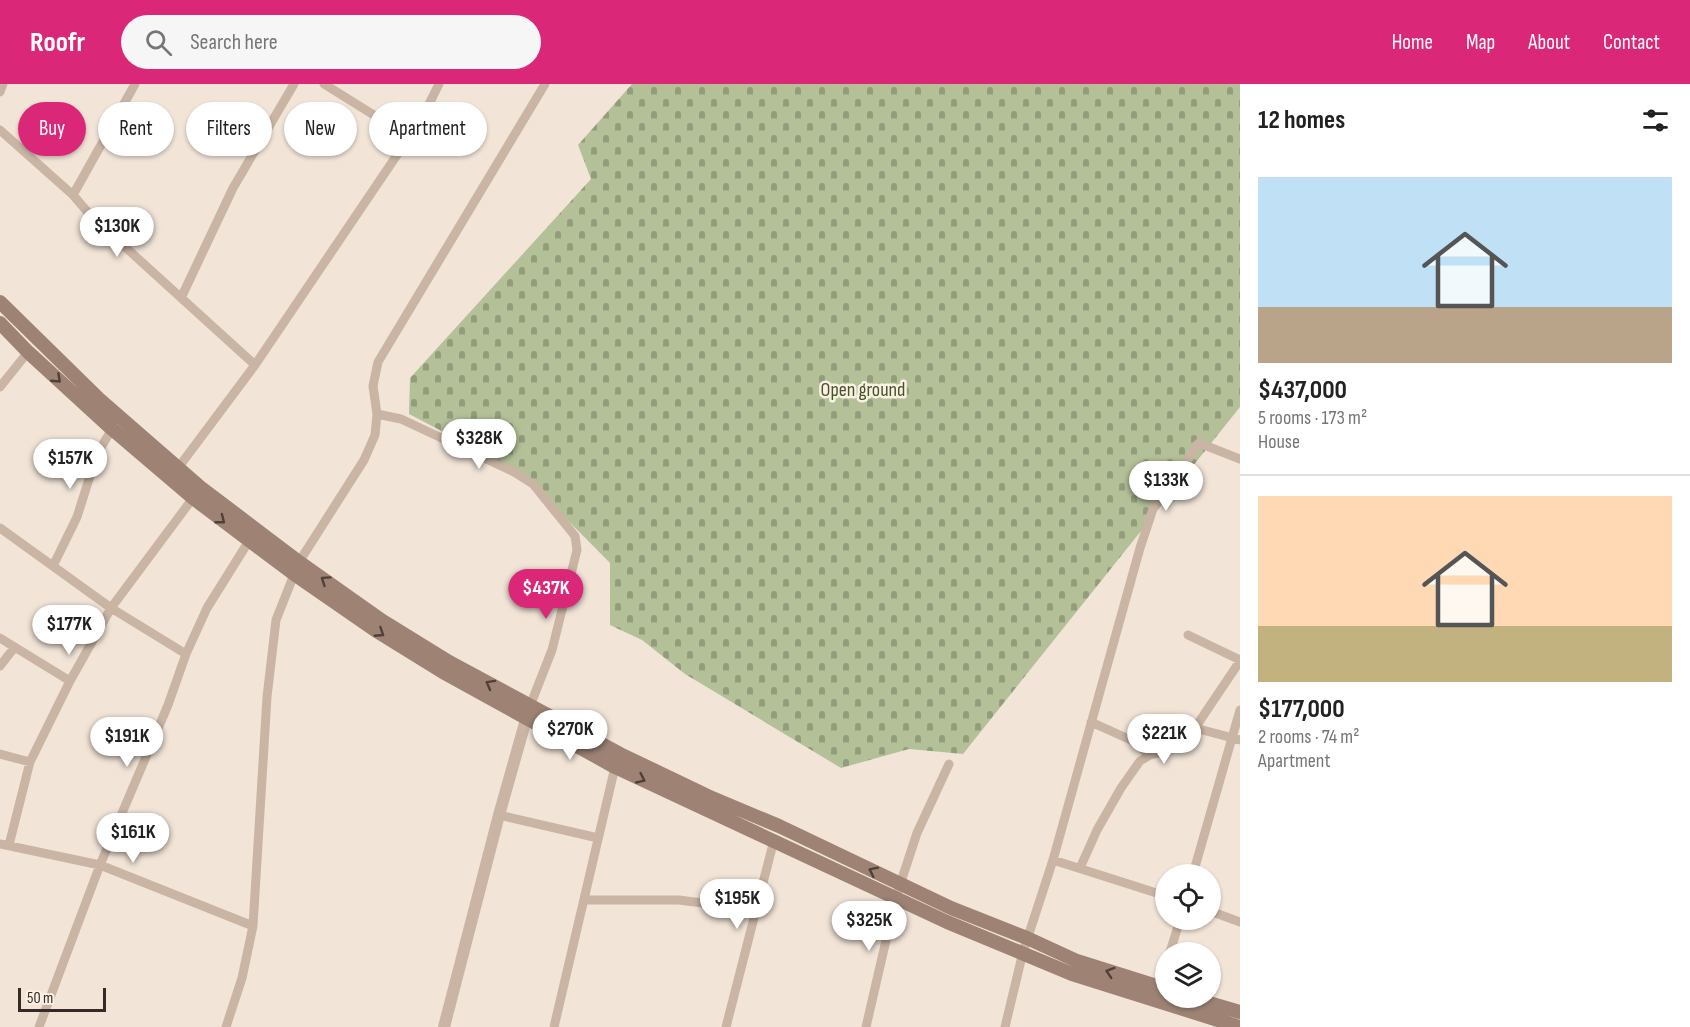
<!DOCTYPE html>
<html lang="en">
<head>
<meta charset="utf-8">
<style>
	body { margin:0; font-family:"Sofia Sans Condensed",sans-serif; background:#f6f6f6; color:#222; height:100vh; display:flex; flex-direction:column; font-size:22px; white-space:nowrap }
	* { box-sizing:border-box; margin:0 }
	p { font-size:20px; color:#767676 }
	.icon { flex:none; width:33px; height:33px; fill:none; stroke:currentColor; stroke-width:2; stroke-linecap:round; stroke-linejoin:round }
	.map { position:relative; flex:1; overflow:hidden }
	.sheet { display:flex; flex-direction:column; background:#fff; width:450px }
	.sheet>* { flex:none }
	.hud { position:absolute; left:18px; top:18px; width:570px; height:54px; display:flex; gap:12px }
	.fabs { position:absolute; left:1155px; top:780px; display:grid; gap:12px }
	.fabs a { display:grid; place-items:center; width:66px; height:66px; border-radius:50%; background:#fff; box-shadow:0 2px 4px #0004; font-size:30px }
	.scale { position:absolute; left:18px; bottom:15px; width:88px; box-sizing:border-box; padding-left:6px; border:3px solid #352a26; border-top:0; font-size:16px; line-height:21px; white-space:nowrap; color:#352a26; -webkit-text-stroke:4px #faf0e4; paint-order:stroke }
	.price { position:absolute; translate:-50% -51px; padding:0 14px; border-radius:21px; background:#fff; color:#222; font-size:20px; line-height:39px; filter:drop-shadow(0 2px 3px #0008) }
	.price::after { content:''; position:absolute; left:50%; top:36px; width:18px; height:14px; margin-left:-9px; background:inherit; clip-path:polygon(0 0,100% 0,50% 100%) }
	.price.current { background:#db2777; color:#fff }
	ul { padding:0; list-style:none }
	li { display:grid; align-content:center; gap:12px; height:318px; padding:0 18px }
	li+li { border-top:2px solid #e0e0e0 }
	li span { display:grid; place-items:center; height:186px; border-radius:0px; color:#555 }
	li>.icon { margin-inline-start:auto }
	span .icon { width:108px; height:108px; fill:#fffc; stroke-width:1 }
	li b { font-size:26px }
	h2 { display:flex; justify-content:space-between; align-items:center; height:72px; padding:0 18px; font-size:26px }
	.chip { padding:0 21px; border-radius:27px; background:#fff; box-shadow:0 2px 4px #0004; font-size:21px; line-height:54px }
	.chip.current { background:#db2777; color:#fff }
	header { display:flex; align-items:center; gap:36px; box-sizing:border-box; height:84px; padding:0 30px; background:#db2777; color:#fff }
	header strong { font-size:28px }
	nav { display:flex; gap:33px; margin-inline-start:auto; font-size:21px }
	.search { width:420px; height:54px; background:#f6f6f6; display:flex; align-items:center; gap:15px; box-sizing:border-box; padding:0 21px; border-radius:33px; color:#767676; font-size:22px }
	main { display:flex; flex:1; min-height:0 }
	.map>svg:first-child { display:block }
</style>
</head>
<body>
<header>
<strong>Roofr</strong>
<div class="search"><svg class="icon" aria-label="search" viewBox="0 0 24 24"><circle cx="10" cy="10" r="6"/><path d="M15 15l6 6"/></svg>Search here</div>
<nav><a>Home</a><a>Map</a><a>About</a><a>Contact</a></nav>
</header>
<main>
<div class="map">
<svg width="1240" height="943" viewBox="0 0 1240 943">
	<defs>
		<pattern id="cemetery-stones" width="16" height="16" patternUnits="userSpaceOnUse" patternTransform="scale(1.5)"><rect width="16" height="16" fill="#b4c198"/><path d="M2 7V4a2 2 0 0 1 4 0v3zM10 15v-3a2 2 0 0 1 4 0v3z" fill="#939d7c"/></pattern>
	</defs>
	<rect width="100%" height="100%" fill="#f2e5d8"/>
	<path fill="url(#cemetery-stones)" d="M632,0H1240V323L963,670L909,665L841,684L685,590L642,556L610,541V479L520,388L409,330L410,294L591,95L578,61Z"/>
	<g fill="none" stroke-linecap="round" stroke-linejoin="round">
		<path stroke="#cab5a4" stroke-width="9" d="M324,0L409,53
			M0,8L3,0
			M0,46L73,111L91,132L255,281
			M73,111L135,0
			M181,214L233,104L294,0
			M0,303L28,268
			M377,330L401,335L514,388L533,400L575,452L577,466L552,566L530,622
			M178,384L255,281L422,34L439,0
			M0,444L111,524L186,570
			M53,482L77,433L97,370L112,345
			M1188,551L1240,576
			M0,554L70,597
			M0,582L14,564
			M1091,638L1133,657L1150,671
			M1195,644L1240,656
			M0,670L30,678
			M499,731L598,754
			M0,760L100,781L253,842
			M9,761L30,678L70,597L111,524L193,414
			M1053,776L1166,812
			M1080,784L1097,746L1121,704L1140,677L1150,671L1166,667L1195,644L1240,577
			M1193,790L1240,626
			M584,816H679L756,826
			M1210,827L1240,838
			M1170,868L1180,836
			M1159,904L1166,884
			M39,943L100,781L168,621L186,570L207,524L252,452
			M226,943L242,894L253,842L267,613L276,536L299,478L364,376L375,351L377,330L373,302L378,278L545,0
			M554,943L615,683
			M726,943L774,756
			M866,943L896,813L917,749L949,680
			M1005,943L1023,868L1053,776L1140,464L1155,419L1171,403L1197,361L1199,359L1240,375"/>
		<path stroke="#cab5a4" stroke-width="12" d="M444,943L499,731L529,625"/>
		<path stroke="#9e8375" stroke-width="14" d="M0,218L99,315L200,403L299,478L381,536L449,578L620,670L712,714L779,742L951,824L1027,854L1077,877L1166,905
			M0,239L28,268L112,345L193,414L294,490L375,546L443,588L615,683L947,838L1072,890L1240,943
			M1192,914L1240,928"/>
	</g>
	<defs><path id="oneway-chevron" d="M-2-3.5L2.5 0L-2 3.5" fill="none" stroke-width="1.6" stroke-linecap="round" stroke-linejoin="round" transform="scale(1.5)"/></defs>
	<g stroke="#4f403a">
		<use href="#oneway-chevron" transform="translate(57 295) rotate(43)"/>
		<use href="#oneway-chevron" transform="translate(221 436) rotate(38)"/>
		<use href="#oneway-chevron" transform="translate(325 496) rotate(-145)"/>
		<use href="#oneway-chevron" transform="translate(380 549) rotate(33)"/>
		<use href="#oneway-chevron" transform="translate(490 600) rotate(-151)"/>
		<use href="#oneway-chevron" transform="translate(641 695) rotate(25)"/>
		<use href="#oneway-chevron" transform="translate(873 787) rotate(-154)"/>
		<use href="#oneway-chevron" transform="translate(1110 888) rotate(-162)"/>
	</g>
	<g text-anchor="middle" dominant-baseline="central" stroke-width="5" stroke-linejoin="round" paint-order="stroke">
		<g font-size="20" fill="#455529" stroke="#faf0e4">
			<text x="863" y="306">Open ground</text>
		</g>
	</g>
</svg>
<div class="fabs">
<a><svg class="icon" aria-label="locate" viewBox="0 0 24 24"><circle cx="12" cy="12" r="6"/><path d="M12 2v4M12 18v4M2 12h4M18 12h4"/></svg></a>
<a><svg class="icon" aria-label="layers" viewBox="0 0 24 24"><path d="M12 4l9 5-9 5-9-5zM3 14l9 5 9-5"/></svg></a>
</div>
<div class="scale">50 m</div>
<b class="price" style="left:117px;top:174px">$130K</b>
<b class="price" style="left:479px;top:386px">$328K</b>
<b class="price" style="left:70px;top:406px">$157K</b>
<b class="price" style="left:1166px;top:428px">$133K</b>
<b class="price current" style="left:546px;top:536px">$437K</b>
<b class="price" style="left:69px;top:572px">$177K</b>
<b class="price" style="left:570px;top:677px">$270K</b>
<b class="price" style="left:1164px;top:681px">$221K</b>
<b class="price" style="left:127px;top:684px">$191K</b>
<b class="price" style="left:133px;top:780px">$161K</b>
<b class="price" style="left:737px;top:846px">$195K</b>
<b class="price" style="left:869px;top:868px">$325K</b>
<div class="hud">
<a class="chip current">Buy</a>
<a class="chip">Rent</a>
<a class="chip">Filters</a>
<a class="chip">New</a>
<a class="chip">Apartment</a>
</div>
</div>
<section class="sheet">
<h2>12 homes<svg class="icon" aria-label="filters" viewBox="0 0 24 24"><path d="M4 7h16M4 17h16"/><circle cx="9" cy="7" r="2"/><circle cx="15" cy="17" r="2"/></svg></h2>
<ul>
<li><span style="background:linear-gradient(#bfe0f5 70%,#b9a48a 0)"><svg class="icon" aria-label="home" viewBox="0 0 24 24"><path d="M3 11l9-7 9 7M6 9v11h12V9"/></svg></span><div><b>$437,000</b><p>5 rooms · 173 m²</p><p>House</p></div></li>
<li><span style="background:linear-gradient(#ffd9b3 70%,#c2b280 0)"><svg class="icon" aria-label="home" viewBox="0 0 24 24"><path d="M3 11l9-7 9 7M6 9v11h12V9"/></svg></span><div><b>$177,000</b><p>2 rooms · 74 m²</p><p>Apartment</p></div></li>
</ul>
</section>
</main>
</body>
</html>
